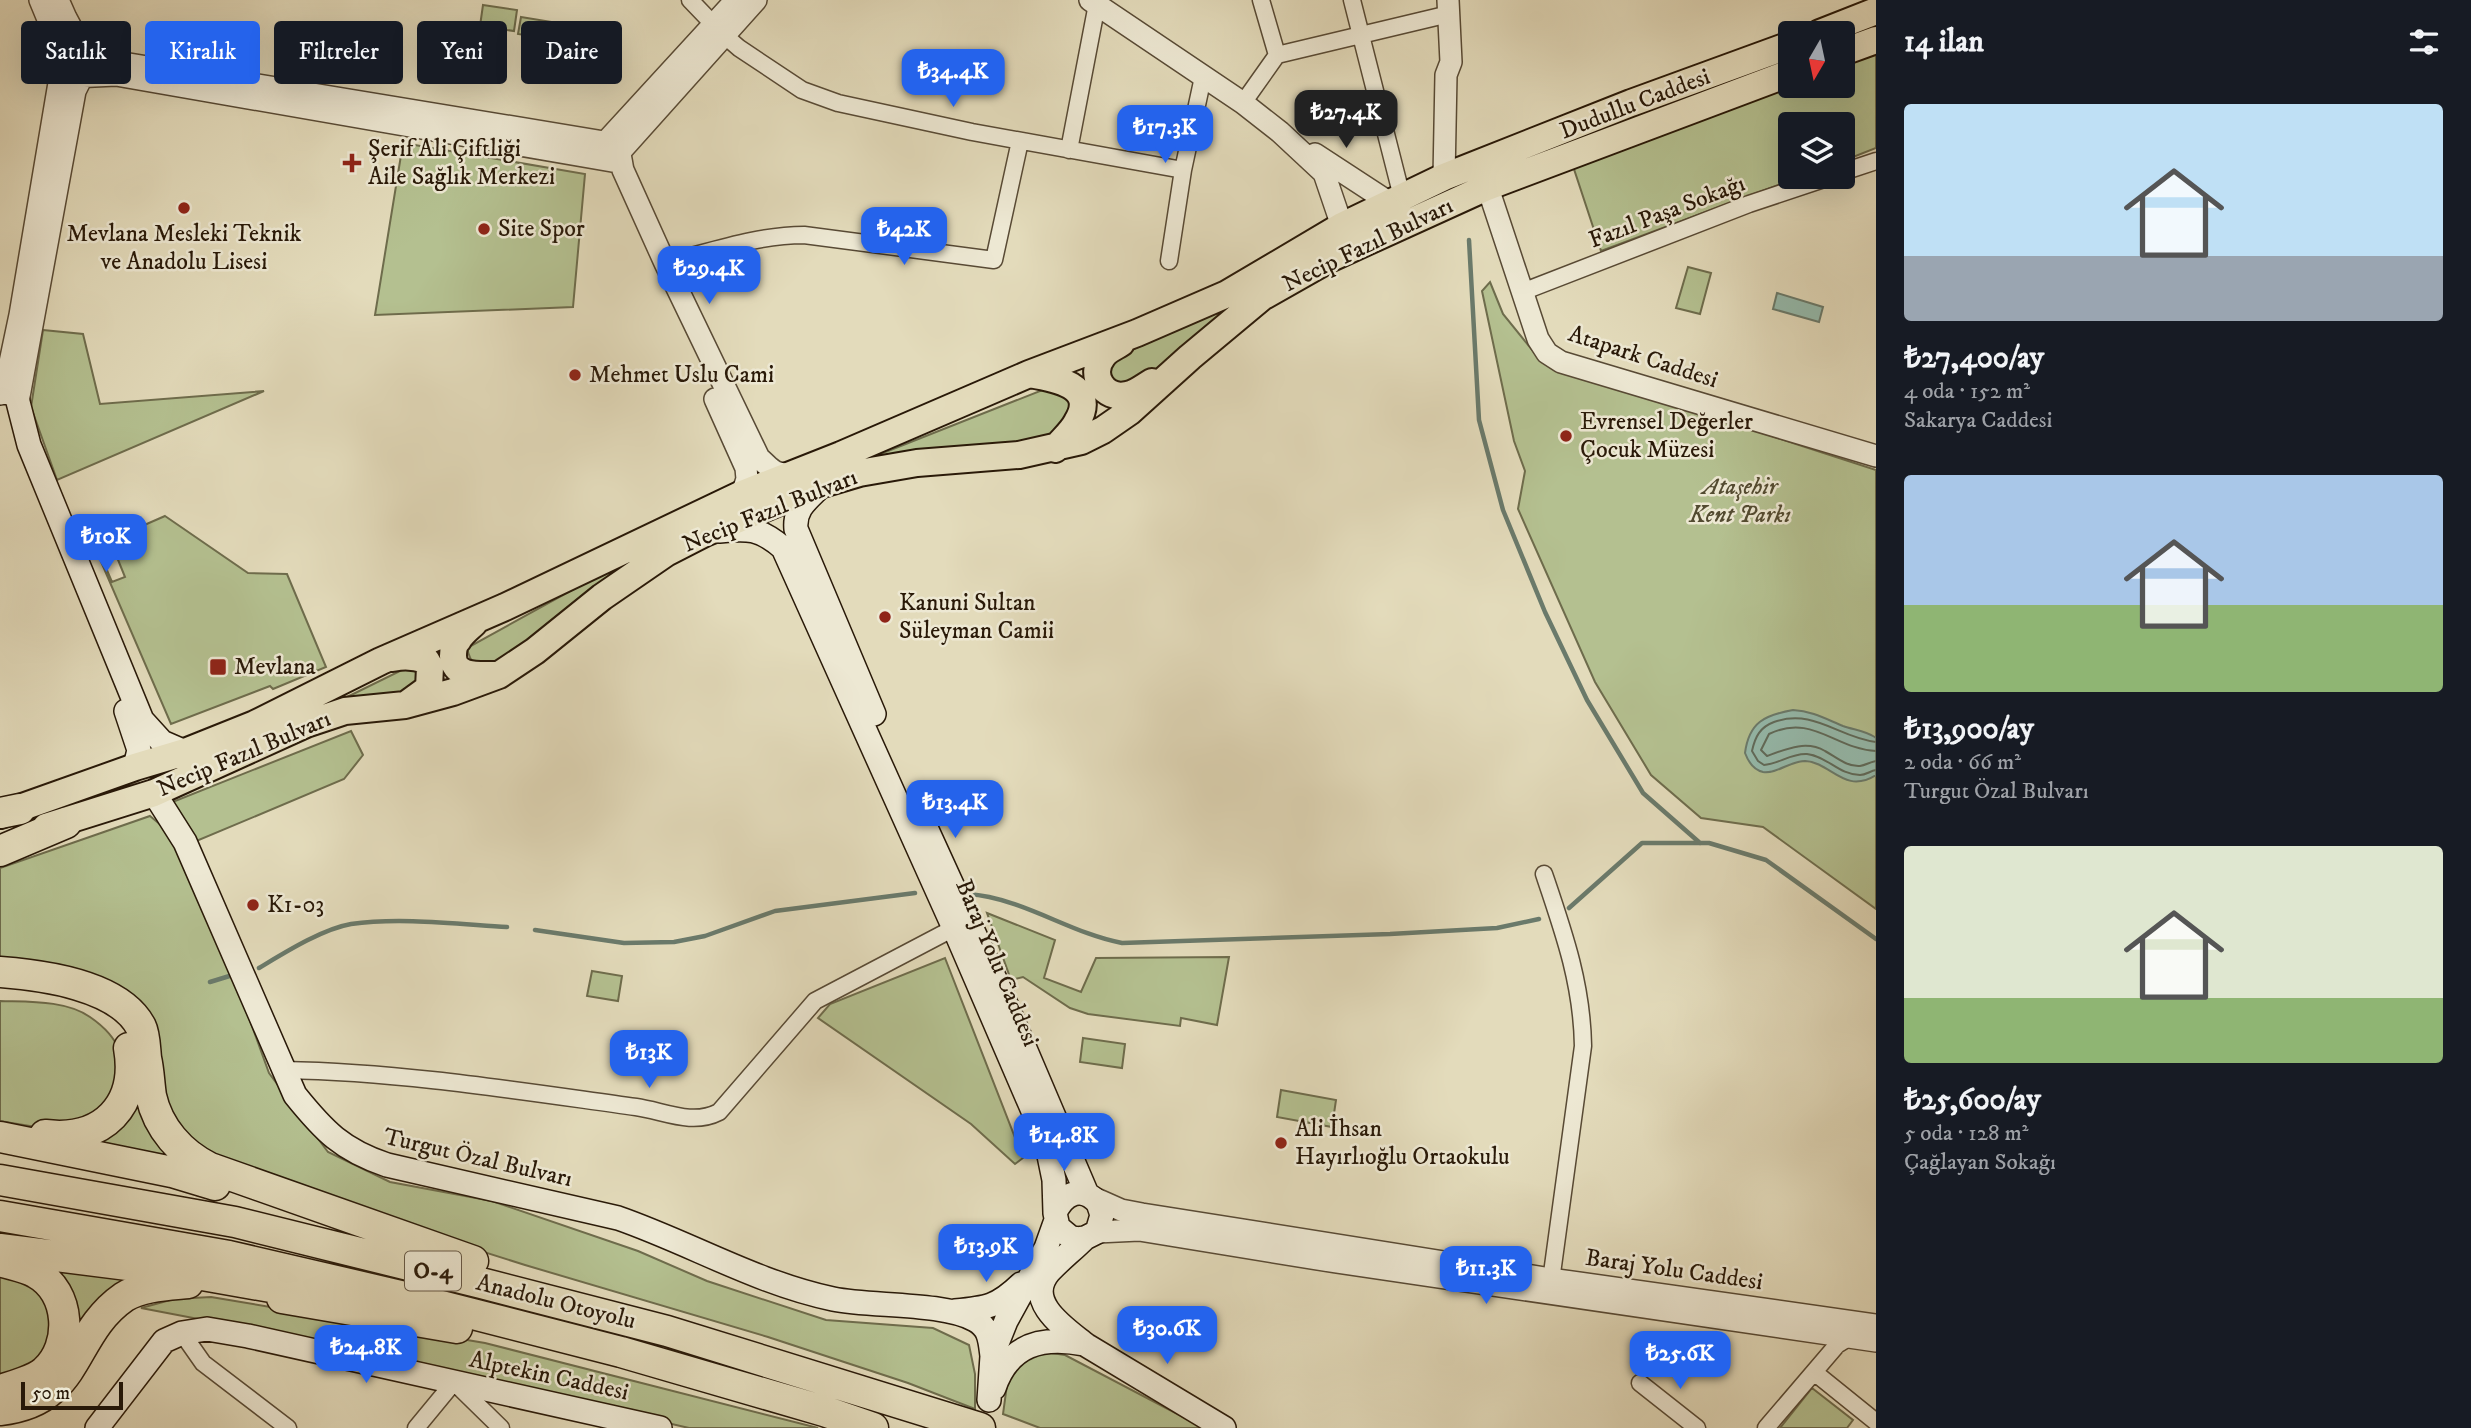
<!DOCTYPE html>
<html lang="tr">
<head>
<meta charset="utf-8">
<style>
	body { margin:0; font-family:"IM FELL DW Pica",serif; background:#242831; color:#f1f3f6; height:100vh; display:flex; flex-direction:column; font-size:26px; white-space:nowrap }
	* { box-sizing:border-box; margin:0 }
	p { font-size:23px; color:#9ea1a6 }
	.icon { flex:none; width:38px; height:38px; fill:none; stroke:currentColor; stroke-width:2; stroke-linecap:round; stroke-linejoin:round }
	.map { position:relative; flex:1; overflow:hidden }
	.panel { display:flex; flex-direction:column; background:#171b24; width:595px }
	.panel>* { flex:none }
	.hud { position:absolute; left:21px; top:21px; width:665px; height:63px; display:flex; gap:14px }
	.needle { width:46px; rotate:189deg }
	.fabs { position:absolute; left:1778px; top:21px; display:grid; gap:14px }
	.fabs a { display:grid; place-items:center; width:77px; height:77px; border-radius:7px; background:#171b24; box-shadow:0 7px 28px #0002; font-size:35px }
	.scale { position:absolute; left:21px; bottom:18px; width:102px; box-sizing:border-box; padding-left:7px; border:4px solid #291908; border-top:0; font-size:19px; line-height:24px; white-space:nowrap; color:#291908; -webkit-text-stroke:5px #ede8d3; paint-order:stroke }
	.price { position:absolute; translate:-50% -60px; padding:0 16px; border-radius:14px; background:#2563eb; color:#fff; font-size:23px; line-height:46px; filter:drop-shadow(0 2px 4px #0008) }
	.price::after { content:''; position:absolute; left:50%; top:42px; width:21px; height:16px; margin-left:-10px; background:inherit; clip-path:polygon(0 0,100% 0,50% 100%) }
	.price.on { background:#222; color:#fff }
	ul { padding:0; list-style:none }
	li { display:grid; align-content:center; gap:14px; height:371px; padding:0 28px }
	li span { display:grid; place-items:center; height:217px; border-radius:7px; color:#555 }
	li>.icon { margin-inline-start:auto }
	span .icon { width:126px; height:126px; fill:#fffc; stroke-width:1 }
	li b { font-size:30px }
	h2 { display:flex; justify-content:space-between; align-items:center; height:84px; padding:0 28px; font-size:30px }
	.pill { padding:0 24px; border-radius:7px; background:#171b24; box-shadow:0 7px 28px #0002; font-size:24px; line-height:63px }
	.pill.on { background:#2563eb; color:#fff }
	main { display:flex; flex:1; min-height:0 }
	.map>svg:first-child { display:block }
</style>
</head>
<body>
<main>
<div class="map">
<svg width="1876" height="1428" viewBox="0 0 1876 1428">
	<rect width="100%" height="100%" fill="#e3dbbb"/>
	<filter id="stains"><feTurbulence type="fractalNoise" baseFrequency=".00286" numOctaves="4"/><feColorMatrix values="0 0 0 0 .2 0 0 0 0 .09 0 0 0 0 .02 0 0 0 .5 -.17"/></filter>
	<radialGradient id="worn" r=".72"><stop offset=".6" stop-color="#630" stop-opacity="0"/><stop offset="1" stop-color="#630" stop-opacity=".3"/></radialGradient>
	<path fill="#b4c090" stroke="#6e6c4c" stroke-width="2" d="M483,5L517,10L514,31L480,26Z
		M521,17L558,23L556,40L518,34Z
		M1876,50V148L1843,161V124H1790V177H1800L1601,251L1572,163L1790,86H1843V63Z
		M403,143L585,174L573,307L375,315Z
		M1688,267L1711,273L1700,314L1676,308Z
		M1490,282L1503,314L1541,361L1876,470V909L1763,827L1701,818L1651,775L1595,682L1518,509L1525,471L1514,441L1482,291Z
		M1253,293L1138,383L1116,386L1110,377L1112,366L1117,357Z
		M43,330L83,334L100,404L264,391L57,480L31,407Z
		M1045,389L1068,398L1072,412L1049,440L850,466Z
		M165,516L248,573L287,574L326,667L273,689L270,686L171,724L99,557L101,556L112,582L125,577L110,540Z
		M650,547L495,666C477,666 471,667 467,648Z
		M412,665L422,680L415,690L343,699Z
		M351,731L363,755L344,779L194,842L170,803Z
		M150,816L168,831L216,927L269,1073L328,1152L390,1182L492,1201L638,1251L707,1281L826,1320L933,1328L969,1345L975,1374V1409L908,1383L768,1337L525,1265L364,1214L215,1163L187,1142L170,1114L160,1064L138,1010L0,966V868Z
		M987,913L1055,940L1044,978L1081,992L1096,958L1229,957L1217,1025L1181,1018L1180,1026L1088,1014L1070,1008L1023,977L1011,980Z
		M945,958L1023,1158L1015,1164L971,1124L818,1018L830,1004Z
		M592,971L622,976L618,1001L587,996Z
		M0,1001C28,1002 66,1000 90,1017C119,1037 131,1061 114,1094C103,1114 98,1120 75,1127C57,1132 19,1124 0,1121Z
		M1083,1038L1125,1044L1122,1068L1080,1062Z
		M143,1083L197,1169L79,1144Z
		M1281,1090L1336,1100L1332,1127L1277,1117Z
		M39,1266L148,1277L72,1348Z
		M0,1271C41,1282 42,1291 54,1329L33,1370L0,1381Z
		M211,1297L485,1343L818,1428H689L309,1340L141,1308L174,1299Z
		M1031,1350L1065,1355L1204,1428H1040L1003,1414L1009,1370Z
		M1812,1388L1853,1420L1847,1428H1780Z"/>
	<path fill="#95bbad" stroke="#6a7a6b" stroke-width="2" d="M1777,293L1823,307L1819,322L1773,309Z
		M1793,710C1812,711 1826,719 1843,726C1854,730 1867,731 1876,738V775C1844,795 1831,762 1805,761C1790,761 1777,774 1763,772C1754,770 1748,761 1745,753C1749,722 1765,715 1793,710Z"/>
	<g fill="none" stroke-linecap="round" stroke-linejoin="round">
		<path stroke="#5f6a5a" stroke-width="2" d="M1876,742C1839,738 1814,708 1774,722C1760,727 1755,737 1752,751L1758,761L1764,765C1779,764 1791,753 1807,754C1827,756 1839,775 1860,775C1866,775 1870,771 1876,770
			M1876,751C1835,749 1812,713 1769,734L1761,750L1767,756C1786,749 1806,740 1825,751C1836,757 1847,767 1860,766C1866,765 1870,762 1876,761"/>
		<path stroke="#6a7a6b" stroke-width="4.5" d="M1469,240L1479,420L1503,510L1545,612L1587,700L1643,793L1700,843
			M968,894C1023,898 1069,933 1122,943L1390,934L1497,928L1539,919
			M1569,908L1642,843H1709L1766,860L1876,939
			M535,930L624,943L674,942L705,936L775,911L915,893
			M259,968C284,953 322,929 351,924C399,917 458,924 507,927
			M210,982L236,974"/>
		<defs>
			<path id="minor" d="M690,0L714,25
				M1261,0L1277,55
				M1352,0L1402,197
				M724,35L739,48L802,90L838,103L972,132L1183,170
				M1243,103L1277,55L1449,14
				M1069,150L1097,4
				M1843,172L1876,161
				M1169,261L1183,170L1203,77
				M665,263C710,252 757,235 804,235L994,260L1020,141
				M1522,292L1749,204L1830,177
				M1544,874C1564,933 1582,984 1583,1046L1550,1288
				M284,1070C402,1072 519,1091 636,1107C664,1111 692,1126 719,1112L815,1001L954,928
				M182,1333L203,1363L288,1428
				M1814,1372L1876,1422
				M1640,1383L1697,1428
				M416,1428L454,1382L501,1428
				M1766,1428L1837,1345L1855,1334"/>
			<path id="tertiary" d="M756,0L619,153L617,158L612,161L116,75L73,77L65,74L59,61C60,51 67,46 77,46L111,61L616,144C621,151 621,162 623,170L665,263L759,458C772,469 772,474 790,474
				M1090,0L1243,103L1280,132L1324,173L1342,226
				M601,147L736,0
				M1315,154L1390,203
				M1483,173L1538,339L1547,353L1561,362L1876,456
				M1444,177L1446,75L1451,62L1448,0
				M4,391L20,315L59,83L57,41L40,0
				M715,399L746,468L747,479L742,494
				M18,402L75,91L90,61L89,56L82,48L66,18L58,0
				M1094,1198L1121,1210L1142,1214L1551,1279L1876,1325
				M1097,1232L1139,1230L1336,1262L1876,1341"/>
			<path id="secondary" d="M0,393L8,391L17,398L29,445L142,720L162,742L185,752
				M820,487C807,500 794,509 796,529L874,714
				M719,531C748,528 760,528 783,548L954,928L1046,1141L1054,1180L1055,1213L1058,1227L1070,1237L1077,1239L1085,1238L1097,1232L1102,1215L1098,1203C1082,1185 1064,1193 1055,1213
				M126,711L139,750L135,767
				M154,793L185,842L295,1095C324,1131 342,1150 387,1165L618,1218C690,1243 757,1283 833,1299C871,1307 942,1302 975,1320C990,1328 990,1341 992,1356
				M922,819L1000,990L1087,1194
				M1085,1238C1073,1250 1060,1260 1049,1272C1024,1302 1065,1328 1086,1345L1224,1428
				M955,1311C987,1308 997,1307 1021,1284
				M994,1388C1009,1344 1042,1336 1084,1344
				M989,1400L992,1356L1006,1321L1046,1248L1056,1220
				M97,1428L164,1341L182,1333L207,1329L248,1336L660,1428"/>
			<path id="primary" d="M1820,33L1876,11
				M1843,52L1876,40
				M1121,343C1115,347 1107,350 1103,356C1088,375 1104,400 1127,395C1135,394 1145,386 1152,382
				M1029,374C1053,378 1099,385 1077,422C1072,432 1062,440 1055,449
				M474,623C469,628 462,633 458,640C454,644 453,650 453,656C454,678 479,675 495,675
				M393,658C405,655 414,656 426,660L430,667L429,688L407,704
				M0,815L135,767L185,752L255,724L381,661L505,607L742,494L841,455L1029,374L1137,333L1227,294L1342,226L1444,177L1631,103L1790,45
				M46,827L154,793L306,724L345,711L405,705L453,692L499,675L535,651L602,597L666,553L705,533L822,484L859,473L917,463L1019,455L1081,441L1103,430L1129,412L1190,357L1262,297L1331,258L1487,187L1790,73"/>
			<path id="motorway" d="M0,813L20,809
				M0,851L66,823
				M0,972C41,975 119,985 141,1027C145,1035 145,1049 146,1058C149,1071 149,1083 151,1096C158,1128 181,1154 210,1168L473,1261
				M45,1135C103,1142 139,1105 129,1048
				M0,1137L172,1172L215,1185
				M0,1180L235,1222L481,1283L667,1331L980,1428
				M0,1216L229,1256L418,1300L621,1352L824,1411L873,1428
				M0,1249L191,1273L305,1293
				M282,1298L457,1328
				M0,1390C11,1387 37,1379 45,1371C73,1346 71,1292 36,1273C26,1267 12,1265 0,1261
				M0,1410C82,1401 69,1335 124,1297C141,1286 168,1285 188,1283"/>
		</defs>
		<use href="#minor" stroke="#584a35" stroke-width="19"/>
		<use href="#tertiary" stroke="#584a35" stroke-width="24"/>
		<use href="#secondary" stroke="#291908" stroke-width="26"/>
		<use href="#primary" stroke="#291908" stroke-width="30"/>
		<use href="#motorway" stroke="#291908" stroke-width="33"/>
		<use href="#minor" stroke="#ede8d3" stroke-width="16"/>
		<use href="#tertiary" stroke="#ede8d3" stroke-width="21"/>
		<use href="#secondary" stroke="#ede8d3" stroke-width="23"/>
		<use href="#primary" stroke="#e3dbbb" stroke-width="26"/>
		<use href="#motorway" stroke="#e3dbbb" stroke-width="30"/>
	</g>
	<g fill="#8f2418" stroke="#ede8d3" stroke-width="2.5">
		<path d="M348.5 152.5h7v7h7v7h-7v7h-7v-7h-7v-7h7z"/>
		<circle cx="184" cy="208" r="7"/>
		<circle cx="484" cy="229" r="7"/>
		<circle cx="575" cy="375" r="7"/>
		<circle cx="1566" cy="436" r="7"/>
		<circle cx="885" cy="617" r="7"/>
		<rect x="209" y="658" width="18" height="18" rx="3.5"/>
		<circle cx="253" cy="905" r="7"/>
		<circle cx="1281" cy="1143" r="7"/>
	</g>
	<g text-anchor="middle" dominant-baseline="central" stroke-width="5" stroke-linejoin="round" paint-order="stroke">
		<rect fill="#ede8d3" stroke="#645745" stroke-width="2" x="405" y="1251.5" width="56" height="39" rx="5"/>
		<g font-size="23" font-weight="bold" fill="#291908">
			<text x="433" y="1271">O-4</text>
		</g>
		<g font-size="24" fill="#291908" stroke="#ede8d3">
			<text transform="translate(1635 104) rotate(-21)">Dudullu Caddesi</text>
			<text transform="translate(1667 212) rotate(-21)">Fazıl Paşa Sokağı</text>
			<text transform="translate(1368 245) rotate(-26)">Necip Fazıl Bulvarı</text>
			<text transform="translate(1643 357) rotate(18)">Atapark Caddesi</text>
			<text transform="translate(770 511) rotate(-22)">Necip Fazıl Bulvarı</text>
			<text transform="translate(244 754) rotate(-23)">Necip Fazıl Bulvarı</text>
			<text transform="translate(997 963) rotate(67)">Baraj Yolu Caddesi</text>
			<text transform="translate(478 1158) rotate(13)">Turgut Özal Bulvarı</text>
			<text transform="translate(1674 1270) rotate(8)">Baraj Yolu Caddesi</text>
			<text transform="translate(556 1302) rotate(14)">Anadolu Otoyolu</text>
			<text transform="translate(549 1376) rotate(12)">Alptekin Caddesi</text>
		</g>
		<g font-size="24" fill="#291908" stroke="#ede8d3" text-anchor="start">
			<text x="368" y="149">Şerif Ali Çiftliği<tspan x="368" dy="28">Aile Sağlık Merkezi</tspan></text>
			<text x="498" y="229">Site Spor</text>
			<text x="184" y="234" text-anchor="middle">Mevlana Mesleki Teknik<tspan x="184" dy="28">ve Anadolu Lisesi</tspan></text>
			<text x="589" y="375">Mehmet Uslu Cami</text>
			<text x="1580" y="422">Evrensel Değerler<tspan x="1580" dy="28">Çocuk Müzesi</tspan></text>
			<text x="899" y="603">Kanuni Sultan<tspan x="899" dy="28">Süleyman Camii</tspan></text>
			<text x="234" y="667">Mevlana</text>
			<text x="267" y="905">K1-03</text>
			<text x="1295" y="1129">Ali İhsan<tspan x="1295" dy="28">Hayırlıoğlu Ortaokulu</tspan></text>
		</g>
		<g font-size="24" font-style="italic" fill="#534b31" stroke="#ede8d3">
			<text x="1740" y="487">Ataşehir<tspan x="1740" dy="28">Kent Parkı</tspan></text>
		</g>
	</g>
	<rect width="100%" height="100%" filter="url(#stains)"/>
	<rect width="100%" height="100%" fill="url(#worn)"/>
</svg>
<div class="fabs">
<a><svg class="needle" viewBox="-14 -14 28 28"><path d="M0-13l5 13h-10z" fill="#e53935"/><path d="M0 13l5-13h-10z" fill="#9ea1a6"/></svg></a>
<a><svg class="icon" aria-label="layers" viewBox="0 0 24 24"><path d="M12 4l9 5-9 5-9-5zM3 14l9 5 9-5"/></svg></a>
</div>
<div class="scale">50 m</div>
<b class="price" style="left:953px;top:109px">₺34.4K</b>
<b class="price on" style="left:1346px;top:150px">₺27.4K</b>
<b class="price" style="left:1165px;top:165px">₺17.3K</b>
<b class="price" style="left:904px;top:267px">₺42K</b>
<b class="price" style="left:709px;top:306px">₺29.4K</b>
<b class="price" style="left:106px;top:574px">₺10K</b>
<b class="price" style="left:955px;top:840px">₺13.4K</b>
<b class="price" style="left:649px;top:1090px">₺13K</b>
<b class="price" style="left:1064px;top:1173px">₺14.8K</b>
<b class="price" style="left:986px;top:1284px">₺13.9K</b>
<b class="price" style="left:1486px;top:1306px">₺11.3K</b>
<b class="price" style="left:1167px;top:1366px">₺30.6K</b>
<b class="price" style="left:366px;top:1385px">₺24.8K</b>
<b class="price" style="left:1680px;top:1391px">₺25.6K</b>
<div class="hud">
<a class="pill">Satılık</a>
<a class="pill on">Kiralık</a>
<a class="pill">Filtreler</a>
<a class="pill">Yeni</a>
<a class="pill">Daire</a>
</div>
</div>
<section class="panel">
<h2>14 ilan<svg class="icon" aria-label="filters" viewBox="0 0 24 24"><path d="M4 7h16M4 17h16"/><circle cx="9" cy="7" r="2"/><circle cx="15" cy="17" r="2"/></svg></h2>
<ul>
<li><span style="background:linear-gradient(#bfe0f5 70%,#9aa5b1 0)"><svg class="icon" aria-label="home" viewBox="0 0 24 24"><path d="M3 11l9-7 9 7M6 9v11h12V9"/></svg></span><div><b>₺27,400/ay</b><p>4 oda · 152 m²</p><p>Sakarya Caddesi</p></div></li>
<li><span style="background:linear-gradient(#a9c7e8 60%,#8fb573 0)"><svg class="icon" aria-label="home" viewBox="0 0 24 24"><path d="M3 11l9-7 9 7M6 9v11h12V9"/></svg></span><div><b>₺13,900/ay</b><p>2 oda · 66 m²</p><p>Turgut Özal Bulvarı</p></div></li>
<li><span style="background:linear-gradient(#dfe7d0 70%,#8fb573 0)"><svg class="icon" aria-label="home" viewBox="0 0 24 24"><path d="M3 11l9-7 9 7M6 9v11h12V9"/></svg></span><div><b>₺25,600/ay</b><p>5 oda · 128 m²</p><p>Çağlayan Sokağı</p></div></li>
</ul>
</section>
</main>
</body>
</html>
